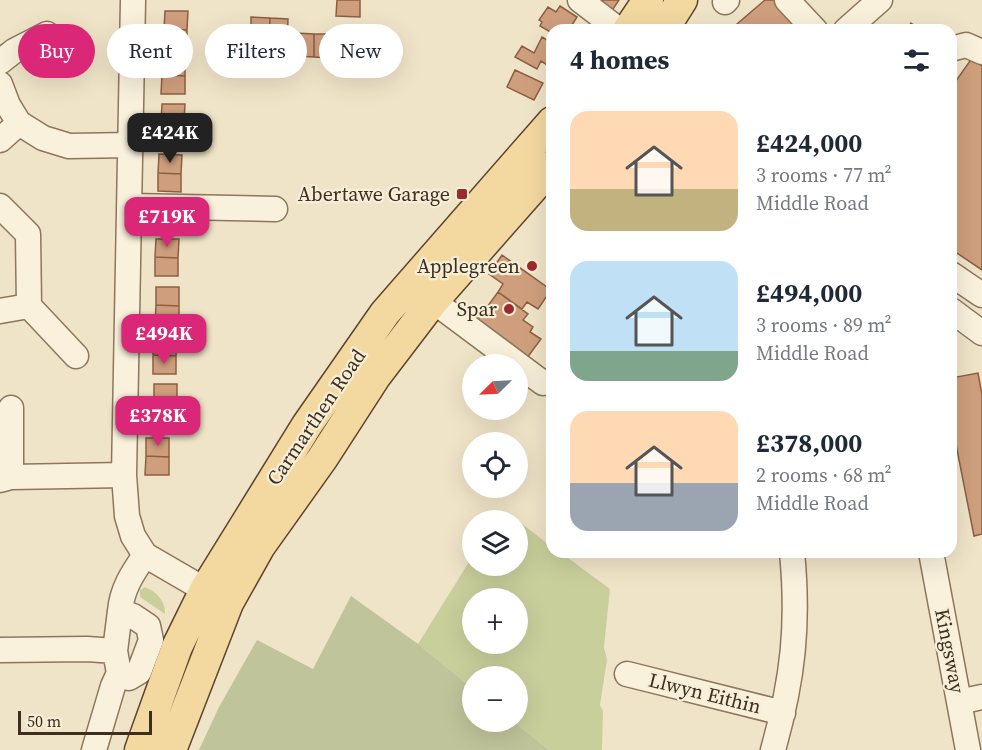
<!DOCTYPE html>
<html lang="en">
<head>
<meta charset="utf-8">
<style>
	body { margin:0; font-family:"Source Serif 4",serif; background:#f2f2f3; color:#1f2937; height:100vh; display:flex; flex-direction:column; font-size:22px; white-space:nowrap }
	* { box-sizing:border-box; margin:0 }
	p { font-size:20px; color:#747a83 }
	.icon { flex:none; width:33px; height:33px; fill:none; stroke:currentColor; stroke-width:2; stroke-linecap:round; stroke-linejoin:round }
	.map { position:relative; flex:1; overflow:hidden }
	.sheet { position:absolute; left:546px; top:24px; width:411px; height:534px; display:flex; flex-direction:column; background:#fff; border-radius:18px; box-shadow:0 6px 24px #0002 }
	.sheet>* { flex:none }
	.hud { position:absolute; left:18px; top:24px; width:438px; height:54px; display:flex; gap:12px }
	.needle { width:39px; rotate:246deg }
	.controls { position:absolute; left:462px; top:354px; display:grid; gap:12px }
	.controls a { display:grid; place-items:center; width:66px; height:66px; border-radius:50%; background:#fff; box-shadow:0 6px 24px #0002; font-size:30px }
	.scale { position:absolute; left:18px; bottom:15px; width:134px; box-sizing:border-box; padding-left:6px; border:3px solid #3d2e20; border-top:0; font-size:16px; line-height:21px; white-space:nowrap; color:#3d2e20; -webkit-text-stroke:4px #f7eed8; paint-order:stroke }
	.price { position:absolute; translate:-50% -51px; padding:0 14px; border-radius:12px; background:#db2777; color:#fff; font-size:20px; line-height:39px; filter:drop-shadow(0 2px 3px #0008) }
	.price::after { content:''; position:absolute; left:50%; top:36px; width:18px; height:14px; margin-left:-9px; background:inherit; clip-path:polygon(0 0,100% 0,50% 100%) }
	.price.selected { background:#222; color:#fff }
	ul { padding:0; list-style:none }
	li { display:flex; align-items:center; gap:18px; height:150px; padding:0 24px }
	li span { display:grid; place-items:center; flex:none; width:168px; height:120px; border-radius:18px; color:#555 }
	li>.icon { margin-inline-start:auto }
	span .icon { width:72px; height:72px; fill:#fffc; stroke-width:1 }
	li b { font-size:26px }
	h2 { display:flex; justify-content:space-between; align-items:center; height:72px; padding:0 24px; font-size:26px }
	.chip { padding:0 21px; border-radius:27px; background:#fff; box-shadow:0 6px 24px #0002; font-size:21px; line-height:54px }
	.chip.selected { background:#db2777; color:#fff }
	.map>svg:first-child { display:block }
</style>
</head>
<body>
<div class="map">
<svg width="982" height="750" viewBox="0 0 982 750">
	<rect width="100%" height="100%" fill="#f0e4c8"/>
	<path fill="#c9cf9b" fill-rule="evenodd" d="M518,521L552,547V552H560L610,589L604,647L607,660L600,705L603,711L602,750H549L514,722H518V676H472V688L418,644L472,557V566H518ZM472,598H518V644H472Z
		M145,587C157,592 166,602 165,614L140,597V590Z"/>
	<path fill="#bfc49a" d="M351,596L418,644L472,688V722H514L549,750H199L219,707L257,640L313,669Z"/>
	<path fill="#cf9f7d" stroke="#8d5f41" stroke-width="1.5" d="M337,0H360V17L336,16Z
		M586,0H619L609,15Z
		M765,0H775L801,30H730Z
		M560,6L577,17L569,30H552V33L540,26L542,22L539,20L548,7L556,12Z
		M165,11H188L187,30L164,29Z
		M251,17L270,18L269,41H251Z
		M270,18L288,19L287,42L269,41Z
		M911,23L921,30H906Z
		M164,29L187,30V48H163Z
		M296,33L314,34V57L295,56Z
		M314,34H333L332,58L314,57Z
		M542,37L552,43V68L541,61L537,69L515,57L522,46L534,53Z
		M162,56L185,57V76L162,75Z
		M972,58L982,66V270L951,249V88Z
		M515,70L543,83L534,100L507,87Z
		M162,75L185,76V94H161Z
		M162,104H185L184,123L161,122Z
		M161,122L184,123V141H161Z
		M159,154L182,155L181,174L158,173Z
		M158,173L181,174V192L158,191Z
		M156,239H179L178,258L155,257Z
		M502,255L551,290L538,309L527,302L522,309L498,292L503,284L489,274Z
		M155,257L178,258V276H155Z
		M156,287H179V306L156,305Z
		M498,292L528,314L523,320L533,327L530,332L541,339L527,358L476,322Z
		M156,305L179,306V324H155Z
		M154,337H177L176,356L153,355Z
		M153,355L176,356V374H153Z
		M978,373L982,395V534L974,536L951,419V378Z
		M154,384H177V403L154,402Z
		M154,402L177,403V421H153Z
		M146,438H169V457L146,456Z
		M146,456L169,457V475H145Z"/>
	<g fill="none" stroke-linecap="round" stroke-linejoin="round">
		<defs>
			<path id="minor" d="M133,0L124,475L127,516L133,536L145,555L219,598
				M580,0L619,30
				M787,0L815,30
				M725,2L727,0
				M846,30L880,0
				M951,49L966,45L982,52
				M0,62L14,51L47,34
				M0,84L8,105L19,123L43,138L69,146L132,145
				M0,140L19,123
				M0,206L28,234L29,306L76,356
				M131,206L275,209
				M951,274L982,295
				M433,301L543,383
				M951,310L982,333
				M0,311L29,306
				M11,477V408
				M0,480L11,477L124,475
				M931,552L968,750
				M120,611C122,589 132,574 145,555
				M0,650L87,649L115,651
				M627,674L783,713
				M959,702L982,697
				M94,750L113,686L119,673L115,651L120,611L133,616L148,626L151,640L139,672L129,678L119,673
				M773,750C793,679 799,625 792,552"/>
			<path id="major" d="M628,30L648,0
				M663,30L682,0
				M140,750L177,647L205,590L307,425L385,313L552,122
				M171,750L228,603L260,546L322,459L375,377L433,301L552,166"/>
		</defs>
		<use href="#minor" stroke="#8d765c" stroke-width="27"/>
		<use href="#major" stroke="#5b4430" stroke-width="33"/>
		<use href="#minor" stroke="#faf1dc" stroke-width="24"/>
		<use href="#major" stroke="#f3d9a0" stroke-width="30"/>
	</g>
	<g fill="#9e2a2b" stroke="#f7eed8" stroke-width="2">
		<rect x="456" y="188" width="12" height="12" rx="3"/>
		<circle cx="532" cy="266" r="6"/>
		<circle cx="509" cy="309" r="6"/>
	</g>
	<g text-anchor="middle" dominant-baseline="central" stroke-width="4.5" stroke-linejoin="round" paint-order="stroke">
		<g font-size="20" fill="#3d2e20" stroke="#f7eed8" text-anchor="end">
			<text x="450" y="194">Abertawe Garage</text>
			<text x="520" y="266">Applegreen</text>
			<text x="497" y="309">Spar</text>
		</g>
		<g font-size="20" fill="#3d2e20" stroke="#f7eed8">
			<text transform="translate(316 417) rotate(-56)">Carmarthen Road</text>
			<text transform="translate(950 651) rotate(79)">Kingsway</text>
			<text transform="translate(705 693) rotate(14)">Llwyn Eithin</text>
		</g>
	</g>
</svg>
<div class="controls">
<a><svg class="needle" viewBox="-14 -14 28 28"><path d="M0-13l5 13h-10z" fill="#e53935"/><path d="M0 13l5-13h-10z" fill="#747a83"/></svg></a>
<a><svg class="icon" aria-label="locate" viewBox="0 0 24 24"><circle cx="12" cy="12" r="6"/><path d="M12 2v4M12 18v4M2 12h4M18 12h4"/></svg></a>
<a><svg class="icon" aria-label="layers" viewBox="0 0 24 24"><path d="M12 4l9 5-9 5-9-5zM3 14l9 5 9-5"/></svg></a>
<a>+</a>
<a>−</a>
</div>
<div class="scale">50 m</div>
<b class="price selected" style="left:170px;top:164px">£424K</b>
<b class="price" style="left:167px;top:248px">£719K</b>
<b class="price" style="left:164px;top:365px">£494K</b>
<b class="price" style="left:158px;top:447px">£378K</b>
<div class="hud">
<a class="chip selected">Buy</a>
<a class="chip">Rent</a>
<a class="chip">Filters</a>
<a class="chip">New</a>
</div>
<section class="sheet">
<h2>4 homes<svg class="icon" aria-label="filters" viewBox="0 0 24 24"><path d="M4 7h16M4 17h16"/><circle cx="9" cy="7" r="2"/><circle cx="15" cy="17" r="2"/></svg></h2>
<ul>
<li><span style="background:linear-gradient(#ffd9b3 65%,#c2b280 0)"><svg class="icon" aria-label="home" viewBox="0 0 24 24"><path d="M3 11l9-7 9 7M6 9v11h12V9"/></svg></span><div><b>£424,000</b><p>3 rooms · 77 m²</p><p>Middle Road</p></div></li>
<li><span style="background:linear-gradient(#bfe0f5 75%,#7fa58c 0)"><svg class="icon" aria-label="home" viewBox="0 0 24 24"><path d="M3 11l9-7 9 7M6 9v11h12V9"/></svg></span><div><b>£494,000</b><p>3 rooms · 89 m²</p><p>Middle Road</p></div></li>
<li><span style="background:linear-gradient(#ffd9b3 60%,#9aa5b1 0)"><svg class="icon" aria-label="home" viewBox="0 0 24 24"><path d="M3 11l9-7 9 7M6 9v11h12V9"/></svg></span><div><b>£378,000</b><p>2 rooms · 68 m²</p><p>Middle Road</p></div></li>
</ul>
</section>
</div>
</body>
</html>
